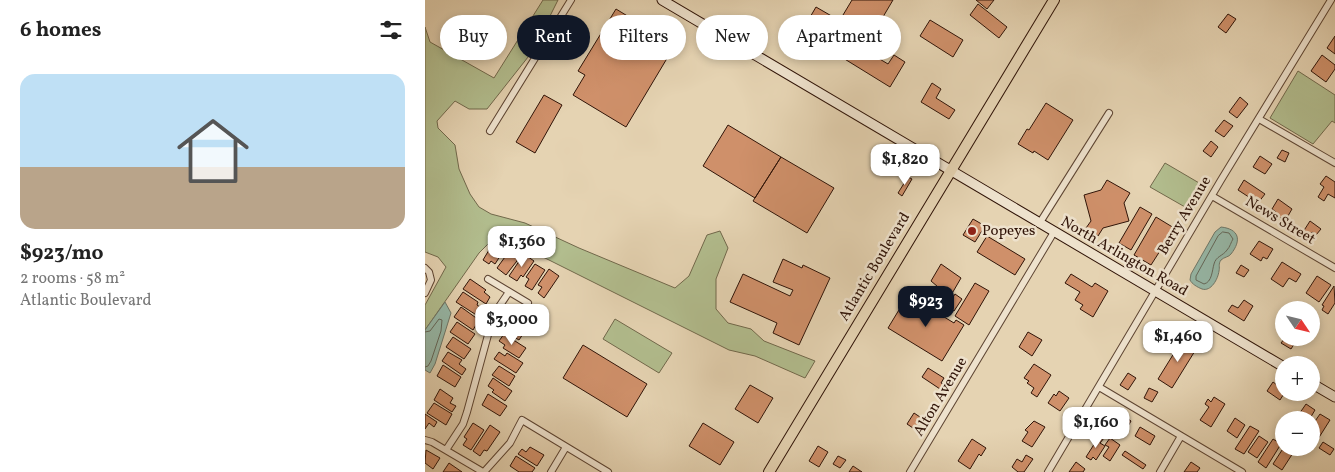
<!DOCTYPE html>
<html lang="en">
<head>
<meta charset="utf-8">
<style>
	body { margin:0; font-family:Vollkorn,serif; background:#f2f2f2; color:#222; height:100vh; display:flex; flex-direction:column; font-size:19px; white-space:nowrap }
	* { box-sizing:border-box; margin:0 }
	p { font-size:16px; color:#767676 }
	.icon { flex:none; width:28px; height:28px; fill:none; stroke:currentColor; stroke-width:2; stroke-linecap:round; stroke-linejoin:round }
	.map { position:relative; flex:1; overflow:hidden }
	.sheet { display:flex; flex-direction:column; background:#fff; width:425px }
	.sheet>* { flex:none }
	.top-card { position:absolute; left:15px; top:15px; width:475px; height:45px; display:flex; gap:10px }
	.needle { width:32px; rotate:125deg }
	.fabs { position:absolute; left:850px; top:301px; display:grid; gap:10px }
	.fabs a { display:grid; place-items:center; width:45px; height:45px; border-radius:50%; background:#fff; box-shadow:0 2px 8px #0003; font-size:25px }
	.price { position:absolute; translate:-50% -42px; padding:0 11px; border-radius:10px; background:#fff; color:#222; font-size:16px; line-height:32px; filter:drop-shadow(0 1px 2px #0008) }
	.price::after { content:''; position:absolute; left:50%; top:30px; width:15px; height:11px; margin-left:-8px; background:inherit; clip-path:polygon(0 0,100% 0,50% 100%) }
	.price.on { background:#111827; color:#fff }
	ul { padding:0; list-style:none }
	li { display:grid; align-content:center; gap:10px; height:265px; padding:0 20px }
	li span { display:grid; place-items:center; height:155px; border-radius:15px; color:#555 }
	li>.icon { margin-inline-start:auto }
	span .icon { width:90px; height:90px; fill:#fffc; stroke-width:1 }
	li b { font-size:21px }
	h2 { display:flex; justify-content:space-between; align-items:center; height:60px; padding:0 20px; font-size:21px }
	.pill { padding:0 18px; border-radius:22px; background:#fff; box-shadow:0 2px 8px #0003; font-size:18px; line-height:45px }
	.pill.on { background:#111827; color:#fff }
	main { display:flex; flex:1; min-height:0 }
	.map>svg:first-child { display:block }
</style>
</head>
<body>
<main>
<section class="sheet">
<h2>6 homes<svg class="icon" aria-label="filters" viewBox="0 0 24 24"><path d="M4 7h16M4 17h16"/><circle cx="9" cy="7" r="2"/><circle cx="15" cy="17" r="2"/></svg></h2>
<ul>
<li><span style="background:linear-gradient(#bfe0f5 60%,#b9a48a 0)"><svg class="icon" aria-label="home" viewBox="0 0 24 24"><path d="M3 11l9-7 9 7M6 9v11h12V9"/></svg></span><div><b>$923/mo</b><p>2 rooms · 58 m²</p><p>Atlantic Boulevard</p></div></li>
</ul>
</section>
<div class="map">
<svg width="910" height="472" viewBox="0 0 910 472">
	<rect width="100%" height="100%" fill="#e5d3b2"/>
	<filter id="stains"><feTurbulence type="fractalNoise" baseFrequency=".004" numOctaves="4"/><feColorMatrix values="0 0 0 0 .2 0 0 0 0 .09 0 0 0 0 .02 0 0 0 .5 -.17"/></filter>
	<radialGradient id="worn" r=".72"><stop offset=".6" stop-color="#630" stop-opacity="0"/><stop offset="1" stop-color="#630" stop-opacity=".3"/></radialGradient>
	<path fill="#b2bd8e" stroke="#71684b" d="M118,0H133L107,52L62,109H44L30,101L12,121L13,128L30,145L34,169L45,194L54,207L66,214L100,223L154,248L250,288L264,276L282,235L295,231L303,248L291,279V309L303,323L326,329L339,341L390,361L380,378L330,356L304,350L82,239L67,240L54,253L0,330V305L21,267L13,257L0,252V27L5,42L69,78Z
		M873,71L910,95V123L907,121L888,144L845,118Z
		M740,163L781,187L767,211L725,187Z
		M190,319L247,353L234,373L178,339Z"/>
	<path fill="#96b8a8" stroke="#6d7668" d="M796,227C814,229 817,240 806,254C804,257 799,257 796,260C793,264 795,267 794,271C793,279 786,292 777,289C772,287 767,284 765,280L766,274L790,232Z
		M20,302L26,313L10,364L5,373L0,370V330Z"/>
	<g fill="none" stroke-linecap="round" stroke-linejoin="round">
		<path stroke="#636658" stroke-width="1" d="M798,232L804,233L808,239C806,242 805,247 802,250C798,256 791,256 789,264C787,271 787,282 779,284L771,280V276L793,236Z
			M0,332L5,331L14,319L17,320L16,331L6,361L3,366L0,367"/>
	</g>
	<path fill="#cf906a" stroke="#301408" d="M427,0H468L442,44L412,25Z
		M551,0H569L562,9Z
		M553,4L582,27L574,38L545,15Z
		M391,7L410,18L393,47L374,36Z
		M191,9L250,45L201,127L148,95L160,75L153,71Z
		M803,14L811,19L801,33L793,27Z
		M505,20L538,40L528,57L495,36Z
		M910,36V54L902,48Z
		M428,43L463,64L469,55L480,62L465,87L418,58Z
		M897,55L910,65V69L901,82L886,71Z
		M507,83L516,89L511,98L530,110L524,119L496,102Z
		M119,95L137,105L110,153L91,142Z
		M815,97L823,104L812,118L804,112Z
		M621,103L648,120L623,160L609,151L608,153L593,144L602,129L604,130Z
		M799,120L808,126L799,137L790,131Z
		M303,125L356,157L330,198L278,166Z
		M786,141L793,147L786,157L778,151Z
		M857,150L864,153L860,162L852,158Z
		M835,156L847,164L840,174L828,167Z
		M356,157L409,188L382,233L328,201Z
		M901,176L910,182V198L903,194L899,201L893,197L899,187L895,184Z
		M483,177L487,179L477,196L473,193Z
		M682,180L705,193L699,203L704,221L678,228L673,236L661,228L666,221L659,195L676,190Z
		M819,180L840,194L833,203L813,190Z
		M853,199L867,209L860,221L850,214L851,212L847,209Z
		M715,207L727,214L706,250L694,243Z
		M731,217L754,231L747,243L742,240L726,265L709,255Z
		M548,219L560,226L550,242L538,235Z
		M885,221L896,229L891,235L887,232L884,236L878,232Z
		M562,236L600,259L590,275L552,252Z
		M70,240L81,247L70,264L66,261L64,264L58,260Z
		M834,241L848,249L842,259L838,257L836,261L825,254Z
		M85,250L95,257L81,275L72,268Z
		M99,254L109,261L98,277L96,275L92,281L84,276Z
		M358,259L377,268L378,265L405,278L374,345L348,333L352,323L305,302L318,274L365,296L368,290L348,282Z
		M857,262L876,274L871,282L864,278L858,287L846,279Z
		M110,264L120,270L107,290L100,286L104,279L101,277Z
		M516,264L536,278L518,309L511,305L519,292L506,281Z
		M816,265L824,270L819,277L811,273Z
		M124,269L134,276L119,298L113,293L117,287L113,285Z
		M646,274L667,287L670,283L683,291L668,317L655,309L658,305L650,300L655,292L640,283Z
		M892,276L906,285L894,302L881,293Z
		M45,279L61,290L59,292L65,297L61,304L38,289Z
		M550,283L564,291L544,325L530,316Z
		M909,286L910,303L903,314L897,310L899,306L897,305Z
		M38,292L53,302L52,305L58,309L53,316L31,302Z
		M530,294L537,299L529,311L522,307Z
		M483,295L529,323L531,320L539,325L517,361L463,328Z
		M819,300L828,306L819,321L803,311L807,305L813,308Z
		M36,307L54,320L48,330L29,317Z
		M87,309L93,312L95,310L108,318L101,328L83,316Z
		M82,319L100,331L94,340L81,332L84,327L79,324Z
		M32,322L50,334L43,344L25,332Z
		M603,332L617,340L607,356L594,347Z
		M79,334L101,348L94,358L78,348L80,345L74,341Z
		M28,337L46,349L39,359L21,347Z
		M759,337L773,346L747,388L733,379Z
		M860,338H873L866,349L856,343Z
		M158,345L222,384L202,417L138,378Z
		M23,352L37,360L34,364L41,369L37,375L17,361Z
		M74,352L80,356L82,353L98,363L91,373L69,359Z
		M609,364L626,375L612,397L606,393L609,388L602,383L604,381L599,378Z
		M18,365L36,377L30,387L12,376Z
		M74,366L90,376L84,386L67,375Z
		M503,368L519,378L516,383L519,384L515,389L497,377Z
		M703,373L711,378L703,390L695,385Z
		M68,378L87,391L80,401L67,392L69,390L63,386Z
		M848,382L859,390L860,392L855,400L842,391Z
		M325,385L348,398L333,423L310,409Z
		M724,388L733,392L727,402L719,398Z
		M15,389L28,398L25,403L31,406L27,412L9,400Z
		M634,391L644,398L635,411L623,403L629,394L631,396Z
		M63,394L82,406L75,416L57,405Z
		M789,397L800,404L786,427L775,420L784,407L780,404L783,399L786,402Z
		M9,403L27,414L21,425L2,413Z
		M881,404L890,410L884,420H870Z
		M489,413L498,419L491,430L482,424Z
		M683,413L696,421L699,416L706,421L701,430L695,426L693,428L679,420Z
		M0,414L12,422L9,427L4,423L0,429Z
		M895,414L905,420L893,439L886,435V427Z
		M810,418L820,425L812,438L802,431Z
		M609,421L620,427L607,447L597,441L603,432L600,430Z
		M48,423L59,430L46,450L38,445L42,439L39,437Z
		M278,423L309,442L295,465L264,446Z
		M65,425L75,432L62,451L59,450L55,456L48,451Z
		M825,426L834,431L819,454L810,449Z
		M715,427L730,436L725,445L710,436Z
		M675,435L679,438L675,443L680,446L671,460L668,457L666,460L661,457Z
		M834,436L843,442L832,458L823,452Z
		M685,438L695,445L685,461L678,456L684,447L680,445Z
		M547,439L561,448L556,456L554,454L545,469L533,461Z
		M848,439L856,444L841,468L833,462Z
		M898,442L909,449L905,455L894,448Z
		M393,446L403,452L394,467L384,461Z
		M105,447L119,455L112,466L93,454L97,449L101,452Z
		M859,447L868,453L857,470L848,464Z
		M1,450L15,458L8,469L0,463Z
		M700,451L721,465L718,469L697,455Z
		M601,455L608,459L599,472H593L587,467L592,459L597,462Z
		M91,456L110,468L107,472H94L85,466Z
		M413,456L421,460L415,468L408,464Z
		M651,462L660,469L658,472H644Z
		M766,462L775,468L772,472H759Z
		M24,463L37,472H18Z
		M428,466L437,472H424Z"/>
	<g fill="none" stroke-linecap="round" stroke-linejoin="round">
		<defs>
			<path id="street" d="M834,119L910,163
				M65,131L146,0
				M787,196L910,268
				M614,224L684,113
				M0,268L4,272L6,280L0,293
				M63,279L103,303
				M674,387L817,472
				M0,440L7,442L58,472
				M21,450L38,424L42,412L66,324L69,314L84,292
				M59,472L85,443L97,420L183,472
				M126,472L141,447
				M485,472L629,232
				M623,472L796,180L906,0
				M735,472L756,436"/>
			<path id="secondary" d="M237,0L859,367
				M886,383L910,397"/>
			<path id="primary" d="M344,472L629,0"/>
		</defs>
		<use href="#street" stroke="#5d4432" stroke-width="8"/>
		<use href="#secondary" stroke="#301408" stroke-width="11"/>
		<use href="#primary" stroke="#301408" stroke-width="12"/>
		<use href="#street" stroke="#eee2cd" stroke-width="6"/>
		<use href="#secondary" stroke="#eee2cd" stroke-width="9"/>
		<use href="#primary" stroke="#e5d3b2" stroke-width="10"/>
	</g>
	<circle fill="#8f2418" stroke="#eee2cd" stroke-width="2" cx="547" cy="231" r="5"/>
	<g text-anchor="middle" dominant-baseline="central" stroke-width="5" stroke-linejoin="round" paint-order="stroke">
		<g font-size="15" fill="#301408" stroke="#eee2cd">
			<text transform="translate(760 216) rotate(-59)">Berry Avenue</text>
			<text transform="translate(855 221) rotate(31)">News Street</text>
			<text transform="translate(699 257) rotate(30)">North Arlington Road</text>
			<text transform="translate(450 267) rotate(-59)">Atlantic Boulevard</text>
			<text transform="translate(516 397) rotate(-59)">Alton Avenue</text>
		</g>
		<g font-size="15" fill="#301408" stroke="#eee2cd" text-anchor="start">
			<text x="557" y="231">Popeyes</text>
		</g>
	</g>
	<rect width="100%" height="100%" filter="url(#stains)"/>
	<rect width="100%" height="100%" fill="url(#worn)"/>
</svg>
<div class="fabs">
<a><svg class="needle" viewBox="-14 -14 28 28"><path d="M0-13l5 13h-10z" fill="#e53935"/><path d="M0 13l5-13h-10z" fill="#767676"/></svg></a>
<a>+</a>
<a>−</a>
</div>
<b class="price" style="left:480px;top:186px">$1,820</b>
<b class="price" style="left:97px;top:268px">$1,360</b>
<b class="price on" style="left:501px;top:328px">$923</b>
<b class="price" style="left:87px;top:346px">$3,000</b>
<b class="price" style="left:753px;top:363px">$1,460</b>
<b class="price" style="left:671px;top:449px">$1,160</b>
<div class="top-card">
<a class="pill">Buy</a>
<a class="pill on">Rent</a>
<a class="pill">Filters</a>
<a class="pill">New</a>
<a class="pill">Apartment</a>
</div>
</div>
</main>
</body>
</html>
